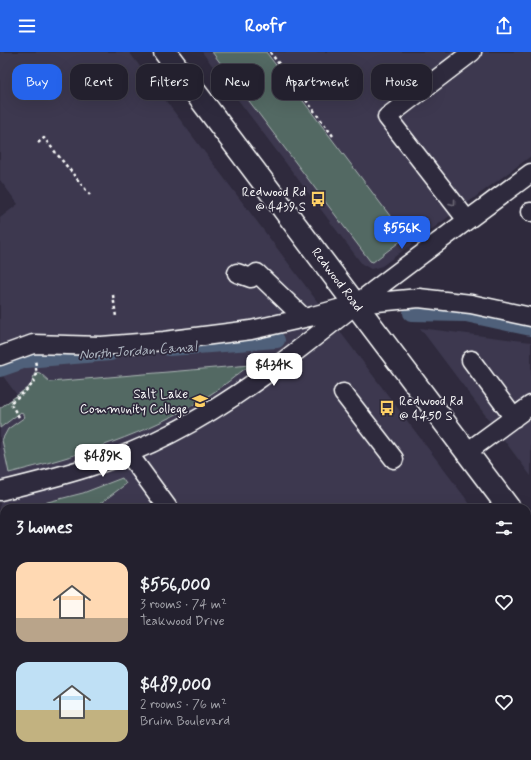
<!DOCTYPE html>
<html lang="en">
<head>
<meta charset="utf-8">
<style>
	body { margin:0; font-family:Mynerve,sans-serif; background:#2f2d3a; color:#f1f3f6; height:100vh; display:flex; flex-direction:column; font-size:15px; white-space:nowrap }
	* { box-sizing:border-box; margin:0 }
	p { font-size:13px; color:#a3a3aa }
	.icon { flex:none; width:22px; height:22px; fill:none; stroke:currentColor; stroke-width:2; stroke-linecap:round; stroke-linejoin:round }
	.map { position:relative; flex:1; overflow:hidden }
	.sheet { position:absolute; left:0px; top:452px; width:531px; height:256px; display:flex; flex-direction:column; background:#23202e; border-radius:12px 12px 0 0; box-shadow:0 4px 16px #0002,0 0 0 1px #403e4a }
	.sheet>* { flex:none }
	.banner { position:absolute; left:12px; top:12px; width:507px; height:36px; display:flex; gap:8px }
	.price { position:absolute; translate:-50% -34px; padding:0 9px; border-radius:8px; background:#fff; color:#222; font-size:13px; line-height:26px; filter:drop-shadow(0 1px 2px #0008) }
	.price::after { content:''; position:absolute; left:50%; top:24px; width:12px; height:9px; margin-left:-6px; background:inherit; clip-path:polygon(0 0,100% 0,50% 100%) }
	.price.active { background:#2563eb; color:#fff }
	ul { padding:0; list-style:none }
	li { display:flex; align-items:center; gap:12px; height:100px; padding:0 16px }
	li span { display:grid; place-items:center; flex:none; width:112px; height:80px; border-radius:12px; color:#555 }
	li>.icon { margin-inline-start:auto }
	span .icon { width:48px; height:48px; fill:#fffc; stroke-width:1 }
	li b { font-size:17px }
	h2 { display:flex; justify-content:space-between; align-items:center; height:48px; padding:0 16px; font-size:17px }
	.chip { padding:0 14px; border-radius:12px; background:#23202e; box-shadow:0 4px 16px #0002,0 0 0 1px #403e4a; font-size:14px; line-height:36px }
	.chip.active { background:#2563eb; color:#fff }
	header { display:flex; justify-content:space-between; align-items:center; height:52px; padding:0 16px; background:#2563eb; color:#fff; font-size:18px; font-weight:700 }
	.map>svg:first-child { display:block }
</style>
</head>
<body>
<header><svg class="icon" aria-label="menu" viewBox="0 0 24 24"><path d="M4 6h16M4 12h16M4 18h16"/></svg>Roofr<svg class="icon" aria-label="share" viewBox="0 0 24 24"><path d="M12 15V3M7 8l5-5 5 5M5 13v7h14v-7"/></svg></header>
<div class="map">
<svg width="531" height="708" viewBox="0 0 531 708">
	<rect width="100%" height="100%" fill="#2f2a3d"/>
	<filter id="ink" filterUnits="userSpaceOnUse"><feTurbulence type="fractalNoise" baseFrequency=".025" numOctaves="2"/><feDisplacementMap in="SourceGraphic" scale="8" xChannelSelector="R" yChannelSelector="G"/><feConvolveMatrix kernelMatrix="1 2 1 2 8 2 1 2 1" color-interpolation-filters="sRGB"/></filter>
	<g filter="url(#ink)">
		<path fill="#3d394f" d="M0,0H129L473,456H4V704H527V528L531,533V708H0V356L17,343L0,320V166L18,152L0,128Z
			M202,0H531V104L382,214L371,217L362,212Z
			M420,276L531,290V424Z"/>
		<path fill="#536964" stroke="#a9b4b2" d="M212,0H266L406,185L373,210L370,209Z
			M250,313C236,323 223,335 208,344C148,382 78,404 9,421L2,388L8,377L25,365L21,360L0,376V356L31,333L35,320L40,321L50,330Z
			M122,426L126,432L94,456H24L83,441Z
			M0,461H4V523L0,526Z
			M531,664V708H472L477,704H527V667Z"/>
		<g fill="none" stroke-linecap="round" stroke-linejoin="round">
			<path stroke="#50617a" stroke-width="16" d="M411,261L466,262L531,276
				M169,296L277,288
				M0,317L26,308L110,301"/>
			<defs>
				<path id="minor" d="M530,160H531
					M467,168L387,65L472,0
					M237,221L251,226L257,221L304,266
					M0,304L33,292L101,294L164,289L251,278L309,265L356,252L419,246L471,252L531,265
					M471,308L514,366
					M343,341L394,407
					M467,400L531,353
					M128,401L168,456
					M0,439C58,425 117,410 170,382C237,348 296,300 355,253C413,208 472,165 531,121
					M527,518L531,515
					M527,588L531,594
					M375,708V704"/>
				<path id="major" d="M165,0L509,456
					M527,479L531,485"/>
			</defs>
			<use href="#minor" stroke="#fff" stroke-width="21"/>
			<use href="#major" stroke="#fff" stroke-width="25"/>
			<path stroke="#fff" stroke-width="2.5" stroke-dasharray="3 3" stroke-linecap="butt" d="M270,0L333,84
				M395,13L407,29
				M298,38L313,27
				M38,91L44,86L90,143
				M113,243L116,265
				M19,365L10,351C28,337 40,332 35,308
				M527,662L531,659
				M92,704L95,708
				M242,704L245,708
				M62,708V704
				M248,708L253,704
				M271,708L276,704
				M467,708L473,704"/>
			<use href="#minor" stroke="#2f2a3d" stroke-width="18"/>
			<use href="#major" stroke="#2f2a3d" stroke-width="22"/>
		</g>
		<defs><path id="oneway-chevron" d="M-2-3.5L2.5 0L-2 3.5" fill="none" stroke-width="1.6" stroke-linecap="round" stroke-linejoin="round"/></defs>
		<use stroke="#6d6a77" href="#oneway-chevron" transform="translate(453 151) rotate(53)"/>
	</g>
	<defs>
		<symbol id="bus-bare" viewBox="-9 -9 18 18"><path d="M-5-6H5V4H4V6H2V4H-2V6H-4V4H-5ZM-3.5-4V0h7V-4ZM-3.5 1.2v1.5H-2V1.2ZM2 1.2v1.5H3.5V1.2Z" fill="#ffd166" stroke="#2f2a3d" stroke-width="2.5" paint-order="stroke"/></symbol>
		<symbol id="university-bare" viewBox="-9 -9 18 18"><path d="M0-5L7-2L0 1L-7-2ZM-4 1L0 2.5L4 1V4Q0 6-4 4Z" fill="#ffd166" stroke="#2f2a3d" stroke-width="2.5" paint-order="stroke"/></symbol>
	</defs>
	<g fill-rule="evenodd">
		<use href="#bus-bare" x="307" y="136" width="22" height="22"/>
		<use href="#university-bare" x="189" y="338" width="22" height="22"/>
		<use href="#bus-bare" x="376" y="345" width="22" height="22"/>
	</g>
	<g text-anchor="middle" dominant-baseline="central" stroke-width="3.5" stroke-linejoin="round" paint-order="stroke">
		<g font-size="13" fill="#fff" stroke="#2f2a3d" text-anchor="end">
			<text x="306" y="140">Redwood Rd<tspan x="306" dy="15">@ 4439 S</tspan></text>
			<text x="188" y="342">Salt Lake<tspan x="188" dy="15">Community College</tspan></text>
			<text x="399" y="349" text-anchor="start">Redwood Rd<tspan x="399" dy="15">@ 4450 S</tspan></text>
		</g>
		<g font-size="13" fill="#fff" stroke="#2f2a3d">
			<text transform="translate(337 228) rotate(53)">Redwood Road</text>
		</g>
		<g font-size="14" font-style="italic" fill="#b0b8c3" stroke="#2f2a3d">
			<text transform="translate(138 299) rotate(-4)">North Jordan Canal</text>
		</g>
	</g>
</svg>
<b class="price active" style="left:402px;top:198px">$556K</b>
<b class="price" style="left:274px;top:335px">$434K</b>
<b class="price" style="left:103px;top:426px">$489K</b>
<div class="banner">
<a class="chip active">Buy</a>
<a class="chip">Rent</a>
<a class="chip">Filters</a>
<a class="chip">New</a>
<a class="chip">Apartment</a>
<a class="chip">House</a>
</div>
<section class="sheet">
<h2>3 homes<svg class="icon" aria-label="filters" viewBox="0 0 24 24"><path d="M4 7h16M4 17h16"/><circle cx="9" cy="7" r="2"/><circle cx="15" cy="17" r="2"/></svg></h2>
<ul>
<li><span style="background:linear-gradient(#ffd9b3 70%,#b9a48a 0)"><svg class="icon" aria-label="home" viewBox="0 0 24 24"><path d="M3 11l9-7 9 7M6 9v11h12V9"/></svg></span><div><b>$556,000</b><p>3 rooms · 74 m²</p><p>Teakwood Drive</p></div><svg class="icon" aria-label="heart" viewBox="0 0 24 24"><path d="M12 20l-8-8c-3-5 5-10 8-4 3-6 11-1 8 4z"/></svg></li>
<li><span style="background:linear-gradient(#bfe0f5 60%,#c2b280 0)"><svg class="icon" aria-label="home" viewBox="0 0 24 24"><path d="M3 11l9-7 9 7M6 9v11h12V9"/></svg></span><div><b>$489,000</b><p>2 rooms · 76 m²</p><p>Bruin Boulevard</p></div><svg class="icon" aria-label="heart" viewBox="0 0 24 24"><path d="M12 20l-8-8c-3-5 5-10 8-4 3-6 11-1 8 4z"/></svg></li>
</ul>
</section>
</div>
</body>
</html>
